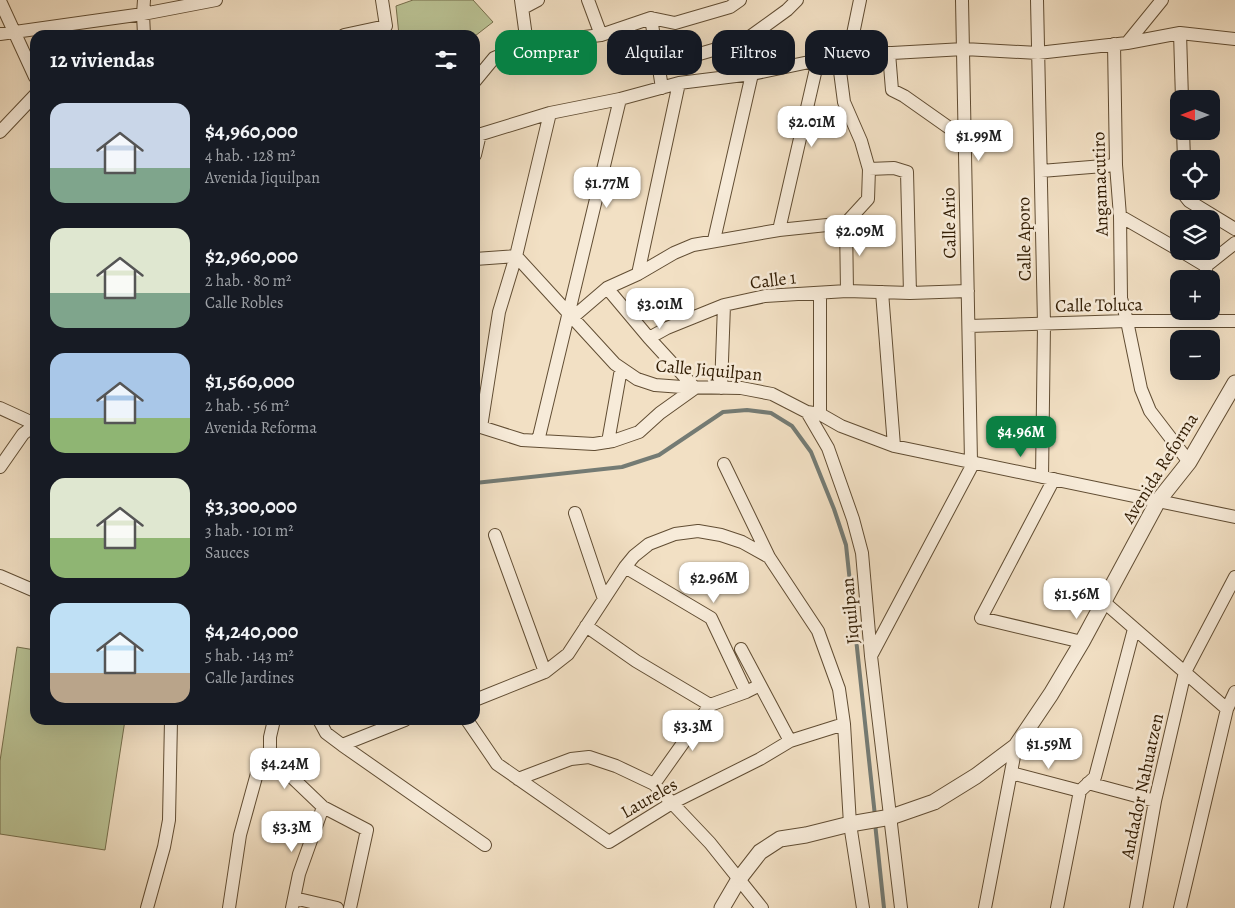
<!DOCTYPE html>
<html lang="es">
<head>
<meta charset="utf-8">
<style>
	body { margin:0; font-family:Alegreya,serif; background:#242831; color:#f1f3f6; height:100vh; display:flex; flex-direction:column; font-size:19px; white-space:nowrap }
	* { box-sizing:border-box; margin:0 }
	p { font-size:16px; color:#9ea1a6 }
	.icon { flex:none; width:28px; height:28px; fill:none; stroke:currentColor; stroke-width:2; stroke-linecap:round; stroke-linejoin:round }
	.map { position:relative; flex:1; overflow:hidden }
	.drawer { position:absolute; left:30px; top:30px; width:450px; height:695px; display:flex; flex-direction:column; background:#171b24; border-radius:15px; box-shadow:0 5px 20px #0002 }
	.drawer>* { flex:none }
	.hud { position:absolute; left:495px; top:30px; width:475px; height:45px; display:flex; gap:10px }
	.needle { width:32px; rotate:270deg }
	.controls { position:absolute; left:1170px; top:90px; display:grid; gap:10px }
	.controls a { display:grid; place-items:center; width:50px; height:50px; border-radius:10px; background:#171b24; box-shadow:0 5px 20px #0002; font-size:25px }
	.price { position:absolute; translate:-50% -42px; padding:0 11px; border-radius:10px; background:#fff; color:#222; font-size:16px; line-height:32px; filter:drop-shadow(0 1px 2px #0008) }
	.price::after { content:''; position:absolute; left:50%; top:30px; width:15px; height:11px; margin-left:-8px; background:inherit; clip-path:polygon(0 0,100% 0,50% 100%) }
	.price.selected { background:#0b8043; color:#fff }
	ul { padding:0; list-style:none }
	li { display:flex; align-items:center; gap:15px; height:125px; padding:0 20px }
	li span { display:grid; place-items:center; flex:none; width:140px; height:100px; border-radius:15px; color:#555 }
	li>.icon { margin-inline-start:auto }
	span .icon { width:60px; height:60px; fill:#fffc; stroke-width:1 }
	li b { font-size:21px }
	h2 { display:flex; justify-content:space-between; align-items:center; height:60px; padding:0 20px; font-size:21px }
	.tag { padding:0 18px; border-radius:15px; background:#171b24; box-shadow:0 5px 20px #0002; font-size:18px; line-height:45px }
	.tag.selected { background:#0b8043; color:#fff }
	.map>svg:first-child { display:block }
</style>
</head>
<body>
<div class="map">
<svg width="1235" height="908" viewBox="0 0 1235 908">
	<rect width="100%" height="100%" fill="#f2e0c4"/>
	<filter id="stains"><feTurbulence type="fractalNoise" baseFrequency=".004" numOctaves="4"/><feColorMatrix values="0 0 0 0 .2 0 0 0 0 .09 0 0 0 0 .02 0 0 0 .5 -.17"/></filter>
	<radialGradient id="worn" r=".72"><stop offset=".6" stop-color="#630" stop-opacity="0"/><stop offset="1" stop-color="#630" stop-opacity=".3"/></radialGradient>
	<path fill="#bac294" stroke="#766f4c" d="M413,0H473L493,22L475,36V35H399L396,6Z
		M17,647L35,650V720H125L105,850L0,834V761Z"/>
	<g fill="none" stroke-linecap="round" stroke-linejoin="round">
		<path stroke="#747b74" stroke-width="4" d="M475,483L622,467L659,455L723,412L747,410L771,413L792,426L811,452L834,509L846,545L875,816
			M875,823L884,908"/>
		<defs>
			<path id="minor" d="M144,0L143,14L144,35
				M521,0L527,44
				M588,0L601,35
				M962,0L971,461
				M1037,0L1044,324L1042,477
				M0,1L35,77
				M523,8L538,0
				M651,18L662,88
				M1180,33L1182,99
				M0,34L143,14L216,0
				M344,35L386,26L382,0
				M1127,43L1162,0
				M1114,44L1116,165L1120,216L1121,298L1127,321L1141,389L1150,411L1189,462
				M889,53L892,90L904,96L965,139
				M838,56L853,34L860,0
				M658,66L744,41L787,10L797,0
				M475,81L494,58L527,44L601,35L651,18L675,23L730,7L740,0
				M550,113L516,256L499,312L481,427L522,440L594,444L613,441L639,432L660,413L695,388L649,338L607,288
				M1183,131L1184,159
				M0,132L35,95
				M475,136L550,113L620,99L679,83L752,74L838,56L964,49L1038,53L1127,43L1180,33L1235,39
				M475,155L480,134
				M869,169L894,168L907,172L910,293
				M1041,171L1116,165
				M1185,191V196L1189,201L1235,229
				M1120,216L1179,250
				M846,223L847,291
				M779,230L818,60
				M714,240L752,74
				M1181,251L1206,266V279
				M475,259L516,256L615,364L637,379L655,385L682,387L741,388L772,394L807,412L820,414L841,426L894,446L1235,517
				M1206,266L1235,243
				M638,274L679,83
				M882,292L894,446
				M820,293V414
				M572,318L607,288L638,274L674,253L693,245L779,230L846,223L868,199L869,169L861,141L844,102L838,56
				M969,326L1127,321H1235
				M649,338L667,328L724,305L765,296L847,291L910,293L968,291
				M721,388L724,305
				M0,408L35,424
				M807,412L828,448L853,519L862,553L871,656L901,908
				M538,441L620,99
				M608,442L621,369
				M724,464L769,557
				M0,467L23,434L35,425
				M1054,479L981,618L1082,642
				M575,513L604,599
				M495,535L545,672
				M625,567L711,618L746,692
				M0,576L35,591
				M1104,602L1227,709
				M586,626L636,661L710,705
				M741,649L790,741
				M871,656L974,462
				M475,700L545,672L568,654L625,567L634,556L649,544L675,534L698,531L721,535L742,542L769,557L818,631L839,689L844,724L850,824L863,908
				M274,720L270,737V753L277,763L323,807L367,830L350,908
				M319,720L326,733L342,745L485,845
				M467,720L497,764L609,842L672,803L760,759L790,741L844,724
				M342,745L405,720
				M1011,773L1080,791
				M518,779L571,759L589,757L616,766L654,784L710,843L762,908
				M1088,783L1155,801
				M654,784L710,705L746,692L760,685
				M1080,791L1095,777L1134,629
				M294,898L337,908
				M147,908L164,847L169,820L171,720
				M229,908L240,835L261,759L270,753
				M292,908L299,874L323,807
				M985,908L1016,746
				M1057,908L1080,791
				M1136,908L1155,801L1185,672L1235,577
				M1180,908L1227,709L1235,692"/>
			<path id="tertiary" d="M722,908L739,879L760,852L780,839L806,835L850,824L891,817L934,802L976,776L1016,746L1051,694L1082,642L1158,501L1189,462L1235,383"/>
		</defs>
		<use href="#minor" stroke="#614d33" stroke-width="14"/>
		<use href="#tertiary" stroke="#614d33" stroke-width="17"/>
		<use href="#minor" stroke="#f7ebd9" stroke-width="12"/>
		<use href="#tertiary" stroke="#f7ebd9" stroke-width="15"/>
	</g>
	<g text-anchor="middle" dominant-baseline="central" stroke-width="5" stroke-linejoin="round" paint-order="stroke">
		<g font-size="18" fill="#311c03" stroke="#f7ebd9">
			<text transform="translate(1100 184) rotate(-92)">Angamacutiro</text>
			<text transform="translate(949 223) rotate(-91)">Calle Ario</text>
			<text transform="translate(1024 239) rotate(-91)">Calle Aporo</text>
			<text transform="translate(773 280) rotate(-7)">Calle 1</text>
			<text transform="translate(1099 305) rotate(-1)">Calle Toluca</text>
			<text transform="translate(709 370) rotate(5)">Calle Jiquilpan</text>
			<text transform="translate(1160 468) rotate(-58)">Avenida Reforma</text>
			<text transform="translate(850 611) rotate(-95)">Jiquilpan</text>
			<text transform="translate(1142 786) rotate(-78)">Andador Nahuatzen</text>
			<text transform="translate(649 798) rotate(-30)">Laureles</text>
		</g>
	</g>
	<rect width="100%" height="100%" filter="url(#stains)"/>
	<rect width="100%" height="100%" fill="url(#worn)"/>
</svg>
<div class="controls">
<a><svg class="needle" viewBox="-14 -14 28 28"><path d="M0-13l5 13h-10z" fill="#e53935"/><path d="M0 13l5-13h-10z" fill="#9ea1a6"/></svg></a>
<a><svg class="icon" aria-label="locate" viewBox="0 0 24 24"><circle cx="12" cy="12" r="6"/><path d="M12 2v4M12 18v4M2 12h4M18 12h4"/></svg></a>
<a><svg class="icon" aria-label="layers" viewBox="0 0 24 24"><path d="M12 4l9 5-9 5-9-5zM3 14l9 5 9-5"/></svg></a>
<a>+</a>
<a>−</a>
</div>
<b class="price" style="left:812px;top:148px">$2.01M</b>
<b class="price" style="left:979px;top:162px">$1.99M</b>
<b class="price" style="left:607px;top:209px">$1.77M</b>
<b class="price" style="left:860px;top:257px">$2.09M</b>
<b class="price" style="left:660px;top:330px">$3.01M</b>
<b class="price selected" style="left:1021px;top:458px">$4.96M</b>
<b class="price" style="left:714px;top:604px">$2.96M</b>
<b class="price" style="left:1077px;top:620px">$1.56M</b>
<b class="price" style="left:693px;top:752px">$3.3M</b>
<b class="price" style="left:1049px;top:770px">$1.59M</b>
<b class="price" style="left:285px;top:790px">$4.24M</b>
<b class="price" style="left:292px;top:853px">$3.3M</b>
<div class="hud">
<a class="tag selected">Comprar</a>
<a class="tag">Alquilar</a>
<a class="tag">Filtros</a>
<a class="tag">Nuevo</a>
</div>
<section class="drawer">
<h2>12 viviendas<svg class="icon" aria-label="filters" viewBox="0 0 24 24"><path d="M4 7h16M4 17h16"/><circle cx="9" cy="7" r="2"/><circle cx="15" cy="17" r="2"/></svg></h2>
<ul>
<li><span style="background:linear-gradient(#c9d6e8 65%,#7fa58c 0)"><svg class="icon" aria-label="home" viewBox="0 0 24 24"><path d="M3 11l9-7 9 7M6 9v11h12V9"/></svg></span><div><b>$4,960,000</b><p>4 hab. · 128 m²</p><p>Avenida Jiquilpan</p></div></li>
<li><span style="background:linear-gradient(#dfe7d0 65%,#7fa58c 0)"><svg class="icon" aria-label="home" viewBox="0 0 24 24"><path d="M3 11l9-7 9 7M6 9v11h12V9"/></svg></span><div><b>$2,960,000</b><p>2 hab. · 80 m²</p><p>Calle Robles</p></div></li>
<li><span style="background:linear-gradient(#a9c7e8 65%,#8fb573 0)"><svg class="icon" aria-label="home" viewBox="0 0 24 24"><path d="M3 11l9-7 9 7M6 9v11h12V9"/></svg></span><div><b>$1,560,000</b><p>2 hab. · 56 m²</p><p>Avenida Reforma</p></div></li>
<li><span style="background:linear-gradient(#dfe7d0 60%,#8fb573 0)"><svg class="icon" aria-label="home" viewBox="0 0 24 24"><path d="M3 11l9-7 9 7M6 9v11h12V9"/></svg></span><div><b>$3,300,000</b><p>3 hab. · 101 m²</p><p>Sauces</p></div></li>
<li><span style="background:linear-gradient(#bfe0f5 70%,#b9a48a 0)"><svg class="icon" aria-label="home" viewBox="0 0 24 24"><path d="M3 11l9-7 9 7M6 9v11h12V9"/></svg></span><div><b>$4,240,000</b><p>5 hab. · 143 m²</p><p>Calle Jardines</p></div></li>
</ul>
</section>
</div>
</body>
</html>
